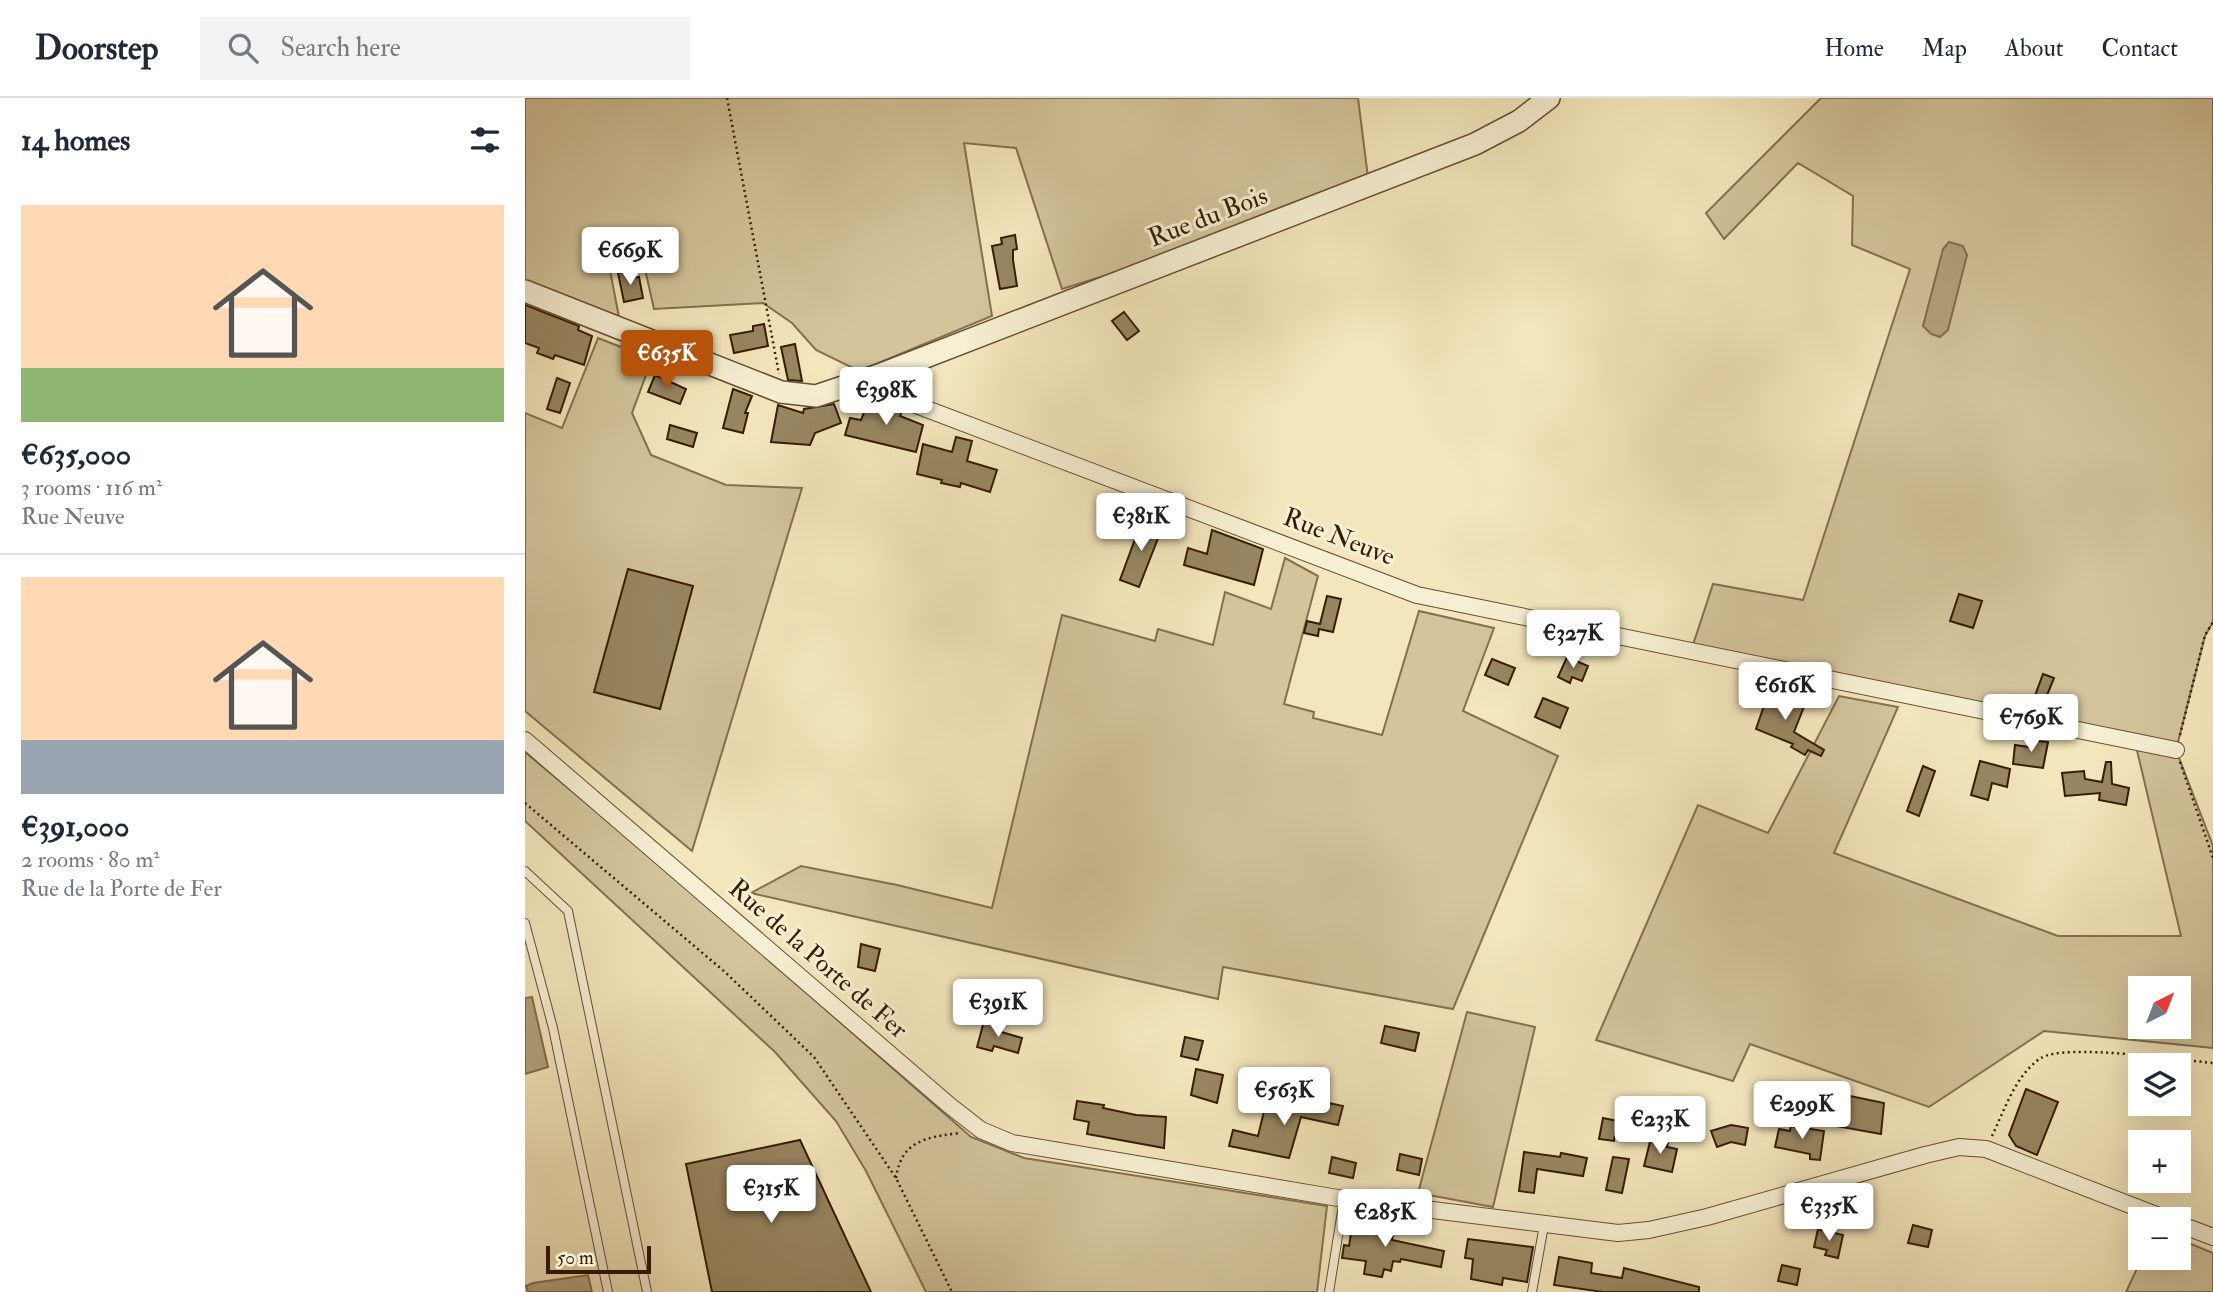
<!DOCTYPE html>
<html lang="en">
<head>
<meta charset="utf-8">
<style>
	body { margin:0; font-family:"IM FELL Double Pica",serif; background:#f2f2f3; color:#1f2937; height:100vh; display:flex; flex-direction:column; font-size:26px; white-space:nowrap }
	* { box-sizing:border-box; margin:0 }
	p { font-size:23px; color:#747a83 }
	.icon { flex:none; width:38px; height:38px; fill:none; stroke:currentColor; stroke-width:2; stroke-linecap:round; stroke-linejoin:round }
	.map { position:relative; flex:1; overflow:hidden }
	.panel { display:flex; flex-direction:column; background:#fff; width:525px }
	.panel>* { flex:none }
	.needle { width:46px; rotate:42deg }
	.controls { position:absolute; left:1603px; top:878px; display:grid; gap:14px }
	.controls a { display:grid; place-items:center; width:63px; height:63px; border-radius:0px; background:#fff; box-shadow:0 7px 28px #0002; font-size:35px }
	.scale { position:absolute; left:21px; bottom:18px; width:105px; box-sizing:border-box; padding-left:7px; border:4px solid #361d00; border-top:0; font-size:19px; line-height:24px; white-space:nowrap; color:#361d00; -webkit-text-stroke:5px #f7efd3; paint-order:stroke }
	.price { position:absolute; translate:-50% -60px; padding:0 16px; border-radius:7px; background:#fff; color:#222; font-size:23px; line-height:46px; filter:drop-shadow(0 2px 4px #0008) }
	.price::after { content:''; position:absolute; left:50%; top:42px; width:21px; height:16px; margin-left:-10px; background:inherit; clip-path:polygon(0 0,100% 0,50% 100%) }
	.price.active { background:#b45309; color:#fff }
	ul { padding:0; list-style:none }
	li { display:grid; align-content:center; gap:14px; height:371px; padding:0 21px }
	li+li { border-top:2px solid #e0e1e3 }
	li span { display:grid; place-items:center; height:217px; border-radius:0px; color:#555 }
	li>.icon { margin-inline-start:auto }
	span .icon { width:126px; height:126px; fill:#fffc; stroke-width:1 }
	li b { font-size:30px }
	h2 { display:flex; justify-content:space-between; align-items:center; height:84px; padding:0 21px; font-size:30px }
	header { display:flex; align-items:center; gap:42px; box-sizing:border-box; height:98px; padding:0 35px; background:#fff; border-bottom:2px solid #e0e1e3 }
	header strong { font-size:33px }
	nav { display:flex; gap:38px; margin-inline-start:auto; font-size:24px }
	.search { width:490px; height:63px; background:#f2f2f3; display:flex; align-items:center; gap:18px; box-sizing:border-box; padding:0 24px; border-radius:0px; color:#747a83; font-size:26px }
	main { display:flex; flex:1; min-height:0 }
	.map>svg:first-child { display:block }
</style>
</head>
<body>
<header>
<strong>Doorstep</strong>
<div class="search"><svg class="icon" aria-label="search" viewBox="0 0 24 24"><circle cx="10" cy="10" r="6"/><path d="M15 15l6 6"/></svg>Search here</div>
<nav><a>Home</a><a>Map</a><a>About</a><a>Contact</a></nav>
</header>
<main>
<section class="panel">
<h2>14 homes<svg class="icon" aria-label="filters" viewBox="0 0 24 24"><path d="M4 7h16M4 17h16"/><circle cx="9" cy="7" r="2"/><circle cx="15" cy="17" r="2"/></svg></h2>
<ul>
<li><span style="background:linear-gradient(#ffd9b3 75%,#8fb573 0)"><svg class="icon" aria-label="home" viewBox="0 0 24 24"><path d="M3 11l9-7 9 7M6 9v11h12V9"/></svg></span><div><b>€635,000</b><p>3 rooms · 116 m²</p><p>Rue Neuve</p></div></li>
<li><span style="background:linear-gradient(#ffd9b3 75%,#9aa5b1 0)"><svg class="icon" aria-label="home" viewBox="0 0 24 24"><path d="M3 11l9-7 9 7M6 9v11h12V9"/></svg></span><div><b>€391,000</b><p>2 rooms · 80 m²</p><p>Rue de la Porte de Fer</p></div></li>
</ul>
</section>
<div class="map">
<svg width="1688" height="1194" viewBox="0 0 1688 1194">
	<rect width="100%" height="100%" fill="#f3e6bc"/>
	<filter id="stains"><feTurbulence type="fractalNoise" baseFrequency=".00286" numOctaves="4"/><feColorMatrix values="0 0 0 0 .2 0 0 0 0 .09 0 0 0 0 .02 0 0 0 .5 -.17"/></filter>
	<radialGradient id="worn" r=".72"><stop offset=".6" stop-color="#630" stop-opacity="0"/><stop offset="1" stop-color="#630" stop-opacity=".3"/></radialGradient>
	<path fill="#d3c49c" stroke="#84704e" stroke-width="2" fill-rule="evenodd" d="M0,0H833L845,95L537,191L491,50L439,45L467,218L334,273L291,252L267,225L238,205L129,211L112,136L79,141L94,219L0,183Z
		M1296,0H1688V524L1680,538L1651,652L1688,748V950L1519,933L1404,1009L1225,946L1208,983L1071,942L1173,707L1243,735L1314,598L1373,609L1309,755L1533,838H1656L1610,644L1167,550L1188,486L1278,502L1385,171L1327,147L1328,98L1273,65L1199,141L1181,115ZM1615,891H1654V929H1615Z
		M73,240L127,261L107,315L126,357L201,387L277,390L167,753L0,613V315L37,330Z
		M760,460L793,478L759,606L789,614L788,620L857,637L894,513L969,530L938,613L1033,658L928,911L698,869L693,901L226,795L276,768L372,787L467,810L537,517L630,543L633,531L688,547L700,494L746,511Z
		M0,654L146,776L446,1039L499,1060L802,1108L792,1194H401L341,1073L311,1023L250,954L0,723Z
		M942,914L1010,929L968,1109L893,1095Z
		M1654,1141L1688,1155V1194H1601L1617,1160H1654Z"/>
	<path fill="#b3a27c" stroke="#816d4a" stroke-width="2" d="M1424,144L1438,148L1442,157L1423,232L1415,239L1406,236L1398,228L1418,151Z
		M7,899L23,969L0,976V900Z
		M63,1177L67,1194H3L1,1188L8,1185Z"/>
	<path fill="#988662" stroke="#361d00" stroke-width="2" d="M490,137L492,151L488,152V162L492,188L475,191L467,148L477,146L476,140Z
		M106,172L108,180L114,179L118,200L99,204L93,175Z
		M0,207L54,228L53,232L67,238L59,267L30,257L28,261L12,255L14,250L0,245Z
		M599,214L614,233L602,242L587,223Z
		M239,226L243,248L209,255L205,237L228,233V228Z
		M270,246L277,283L263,282L256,249Z
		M130,277L161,291L155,306L123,294Z
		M32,280L45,285L35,315L22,311Z
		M208,291L227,298L220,315H223L218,335L198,330Z
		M345,299L369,308L377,313L375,318L398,327L391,354L320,337L325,320L336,322Z
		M309,306L316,325L290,335L285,347L246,344L253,307L278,315L279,311Z
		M145,327L172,335L168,349L142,341Z
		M431,339L447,343L442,363L472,372L465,394L436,385L435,389L416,385L417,382L392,376L398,346L427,354Z
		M617,422L637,430L614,489L595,482Z
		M687,432L738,451L729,487L659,467L663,450L682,456Z
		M103,471L168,488L135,611L69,594Z
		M1434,496L1457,503L1448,530L1425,523Z
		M802,498L816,501L808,534L794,531L793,538L779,535L782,523L795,526Z
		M1042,559L1063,568L1057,583L1047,579L1045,585L1033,579Z
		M967,561L990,570L983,587L960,577Z
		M1518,576L1529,580L1518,607L1508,603Z
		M1244,593L1280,606L1269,634L1299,652L1296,658L1283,652L1280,657L1266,649L1268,646L1231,631Z
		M1018,600L1043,610L1035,630L1010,619Z
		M1505,642L1523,644L1518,670L1488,666L1490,647L1504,649Z
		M1455,663L1485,671L1482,689L1467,685L1463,702L1446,697Z
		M1581,664H1586L1587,686L1604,690L1601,707L1574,702L1575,695L1540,698L1537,675L1559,673L1560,681L1577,684Z
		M1398,668L1410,673L1394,718L1382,713Z
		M336,846L355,851L350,873L333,869Z
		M459,923L475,928L473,933L497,940L493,955L469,948L467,953L452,949Z
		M860,928L894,935L890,953L856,945Z
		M660,939L678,943L673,962L656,958Z
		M671,971L698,977L692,1005L666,997Z
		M1501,991L1533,1004L1512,1057L1491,1048L1484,1037Z
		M1325,998L1359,1005L1356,1036L1311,1028L1312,1016L1323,1017Z
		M780,1000L818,1008L813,1027L776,1019L764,1060L704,1048L708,1032L733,1038L741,1005L778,1009Z
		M552,1003L579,1007L578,1010L611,1017L641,1019L639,1050L562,1036L564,1024L549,1021Z
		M1078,1020L1093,1023L1089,1043L1074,1041Z
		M1206,1027L1223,1030L1220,1047L1206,1044L1192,1049L1186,1033Z
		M1266,1028L1299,1033L1295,1062L1285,1061V1056L1250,1049L1254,1031L1265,1033Z
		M1126,1040L1143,1044L1142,1049L1152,1051L1147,1074L1119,1068Z
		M275,1042L346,1194H187L161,1066Z
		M999,1054L1035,1059L1036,1055L1062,1060L1058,1078L1012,1071L1009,1095L994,1093Z
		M875,1056L897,1061L894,1077L872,1072Z
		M807,1059L831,1065L828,1080L804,1075Z
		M1088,1059L1104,1061L1097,1095L1081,1092Z
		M828,1123L869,1129L867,1142L919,1153L916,1169L876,1161L875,1164L868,1163L866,1173L859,1171L857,1179L839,1176L841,1163L817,1160L819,1147L824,1148Z
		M1388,1127L1407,1132L1403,1149L1383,1145Z
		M1293,1131L1318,1137L1313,1160L1300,1157L1302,1152L1289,1149Z
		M943,1141L1008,1149L1002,1184L978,1180L977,1187L946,1181L948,1161L940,1160Z
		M1034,1159L1067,1165L1066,1175L1097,1180L1099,1170L1174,1189V1194H1078L1029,1187Z
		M1257,1167L1275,1171L1272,1187L1253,1183Z"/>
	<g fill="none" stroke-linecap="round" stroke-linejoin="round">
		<defs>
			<path id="service" d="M0,773L43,813L122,1194
				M0,825L28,930L83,1194
				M804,1194L819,1101
				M1007,1194L1019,1127"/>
			<path id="minor" d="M354,277L365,293L378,302L892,497L1651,652
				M0,642L424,1007L456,1032L487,1045L819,1101L1093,1135L1124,1132L1182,1119L1400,1057L1434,1049L1461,1051L1644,1122
				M1654,1126L1688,1139"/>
			<path id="tertiary" d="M0,193L256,294L291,298L354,277L950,46L994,23L1024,0"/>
		</defs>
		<use href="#service" stroke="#654f2f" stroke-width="10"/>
		<use href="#minor" stroke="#654f2f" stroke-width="18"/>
		<use href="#tertiary" stroke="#654f2f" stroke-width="24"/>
		<path stroke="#361d00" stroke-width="2.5" stroke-dasharray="2 3.5" stroke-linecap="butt" d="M202,0L254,276
			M1655,637L1680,537L1688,524
			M1655,664L1688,760
			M0,705L200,874L289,959L371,1080L427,1194
			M1467,1038C1479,1013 1491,976 1516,960C1540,945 1655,962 1688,965
			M371,1080C376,1042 403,1039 435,1035"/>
		<use href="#service" stroke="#f7efd3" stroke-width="8"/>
		<use href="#minor" stroke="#f7efd3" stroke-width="16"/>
		<use href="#tertiary" stroke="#f7efd3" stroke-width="21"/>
	</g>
	<g text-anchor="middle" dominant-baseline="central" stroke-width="6" stroke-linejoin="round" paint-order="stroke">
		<g font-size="26" fill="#361d00" stroke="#f7efd3">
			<text transform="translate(683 119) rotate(-21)">Rue du Bois</text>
			<text transform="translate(814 439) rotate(21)">Rue Neuve</text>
			<text transform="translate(293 861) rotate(41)">Rue de la Porte de Fer</text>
		</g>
	</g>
	<rect width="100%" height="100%" filter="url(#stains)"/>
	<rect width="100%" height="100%" fill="url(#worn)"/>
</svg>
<div class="controls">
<a><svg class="needle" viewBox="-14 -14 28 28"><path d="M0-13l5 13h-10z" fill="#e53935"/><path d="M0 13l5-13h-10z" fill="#747a83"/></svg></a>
<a><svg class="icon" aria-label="layers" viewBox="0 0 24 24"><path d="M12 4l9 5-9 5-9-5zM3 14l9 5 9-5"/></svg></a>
<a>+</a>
<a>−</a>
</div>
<div class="scale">50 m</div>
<b class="price" style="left:105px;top:189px">€669K</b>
<b class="price active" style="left:142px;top:292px">€635K</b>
<b class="price" style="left:361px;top:329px">€398K</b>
<b class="price" style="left:616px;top:455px">€381K</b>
<b class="price" style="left:1048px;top:572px">€327K</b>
<b class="price" style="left:1260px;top:624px">€616K</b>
<b class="price" style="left:1506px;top:656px">€769K</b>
<b class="price" style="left:473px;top:941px">€391K</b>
<b class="price" style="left:759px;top:1029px">€563K</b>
<b class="price" style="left:1277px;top:1043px">€299K</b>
<b class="price" style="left:1135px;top:1058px">€233K</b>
<b class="price" style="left:246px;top:1127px">€315K</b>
<b class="price" style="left:1304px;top:1145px">€335K</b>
<b class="price" style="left:860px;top:1151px">€285K</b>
</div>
</main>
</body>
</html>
